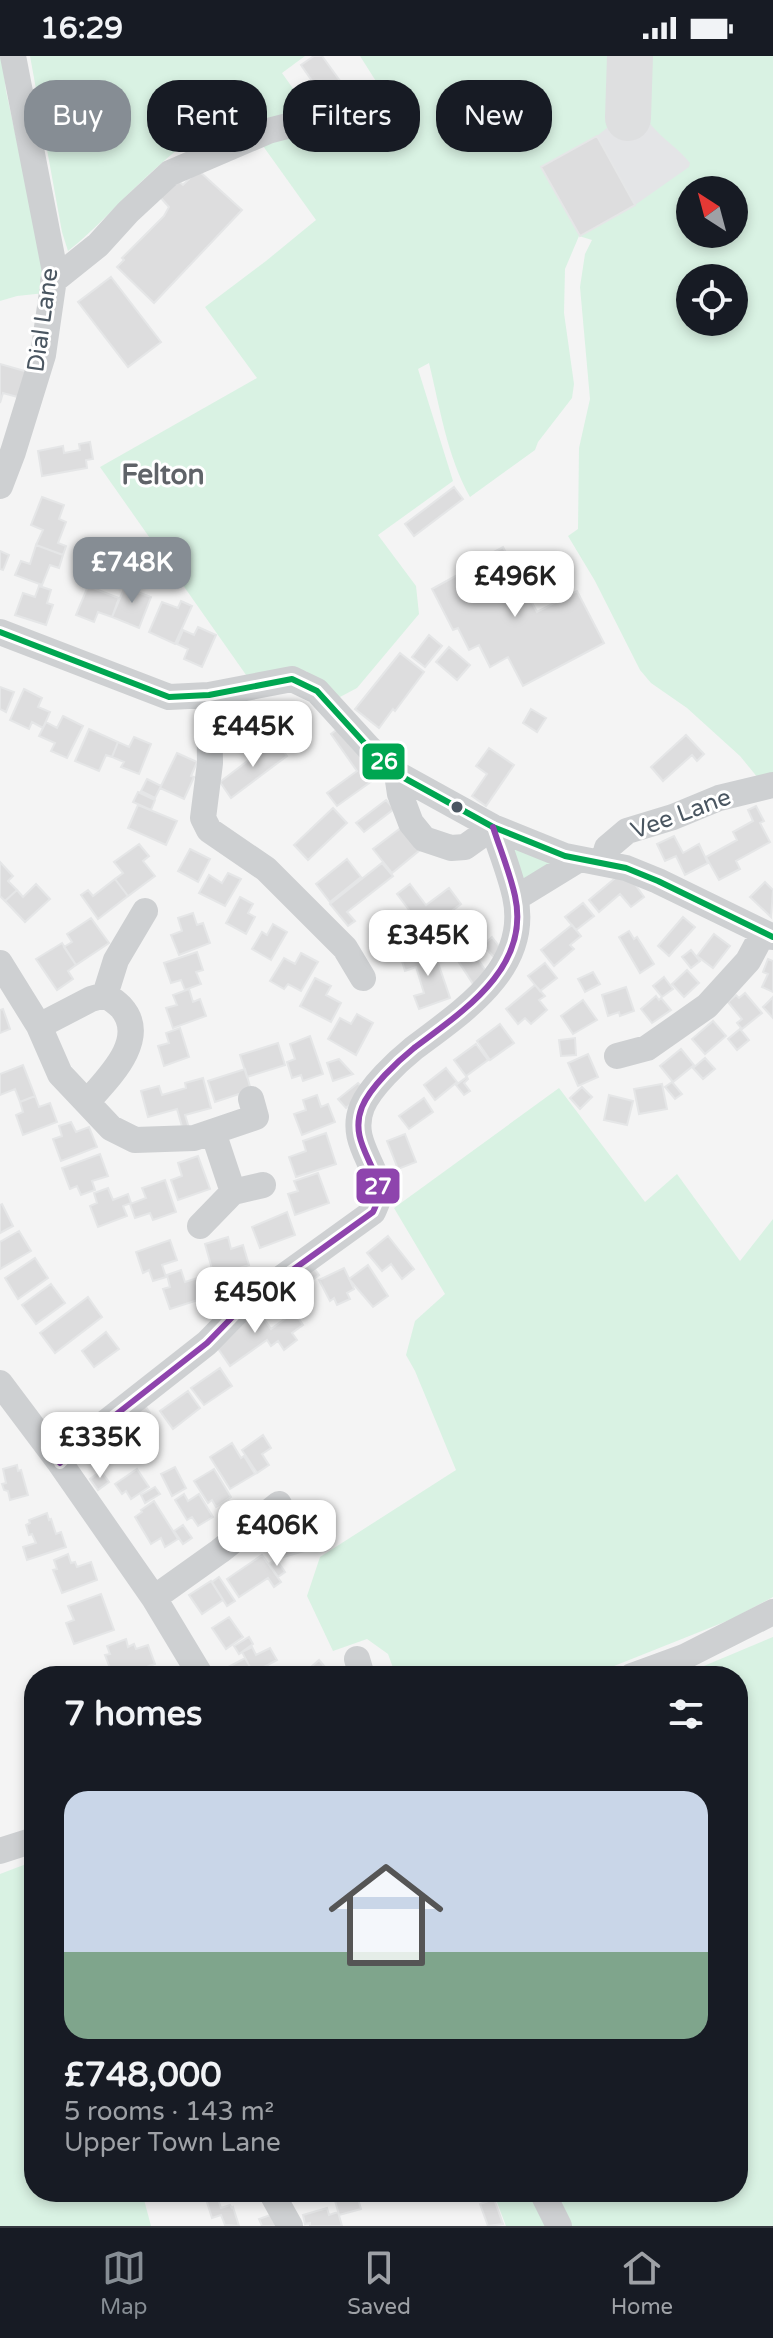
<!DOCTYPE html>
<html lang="en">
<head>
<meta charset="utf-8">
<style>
	body { margin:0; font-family:"Varela Round",sans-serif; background:#20242c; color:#f1f3f6; height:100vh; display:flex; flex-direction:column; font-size:30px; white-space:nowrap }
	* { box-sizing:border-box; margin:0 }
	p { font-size:26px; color:#9ea1a6 }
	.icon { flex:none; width:44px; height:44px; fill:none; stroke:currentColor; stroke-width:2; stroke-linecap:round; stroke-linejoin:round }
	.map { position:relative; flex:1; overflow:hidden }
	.side { position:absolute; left:24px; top:1610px; width:724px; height:536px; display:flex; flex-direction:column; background:#171b24; border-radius:32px; box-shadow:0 4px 12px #0003 }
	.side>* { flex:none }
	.banner { position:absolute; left:24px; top:24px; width:726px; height:72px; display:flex; gap:16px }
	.needle { width:52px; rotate:324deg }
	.fabs { position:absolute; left:676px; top:120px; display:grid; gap:16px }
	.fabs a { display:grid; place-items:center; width:72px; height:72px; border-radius:50%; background:#171b24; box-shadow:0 4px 12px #0003; font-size:40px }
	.price { position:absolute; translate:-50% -68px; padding:0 18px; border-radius:16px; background:#fff; color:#222; font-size:26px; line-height:52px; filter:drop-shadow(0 2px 4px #0008) }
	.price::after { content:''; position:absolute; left:50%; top:48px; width:24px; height:18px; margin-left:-12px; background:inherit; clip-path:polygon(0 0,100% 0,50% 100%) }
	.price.selected { background:#868d94; color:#fff }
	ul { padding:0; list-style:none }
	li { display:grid; align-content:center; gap:16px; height:424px; padding:0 40px }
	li+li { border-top:2px solid #363941 }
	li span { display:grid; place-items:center; height:248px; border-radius:24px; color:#555 }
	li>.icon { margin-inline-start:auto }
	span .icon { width:144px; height:144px; fill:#fffc; stroke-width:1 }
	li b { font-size:34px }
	h2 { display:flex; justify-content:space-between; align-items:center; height:96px; padding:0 40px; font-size:34px }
	.tag { padding:0 28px; border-radius:32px; background:#171b24; box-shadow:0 4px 12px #0003; font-size:28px; line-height:72px }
	.tag.selected { background:#868d94; color:#fff }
	.status { display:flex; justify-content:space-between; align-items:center; height:56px; padding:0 40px; background:#171b24; direction:ltr }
	.status svg { height:22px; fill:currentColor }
	.tabs { display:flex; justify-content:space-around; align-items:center; height:112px; border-top:2px solid #363941; background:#171b24; font-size:22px; color:#9ea1a6 }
	.tabs a { display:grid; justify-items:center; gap:4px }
	.tabs .selected { color:#868d94 }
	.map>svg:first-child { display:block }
</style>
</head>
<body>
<div class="status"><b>16:29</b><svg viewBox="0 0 49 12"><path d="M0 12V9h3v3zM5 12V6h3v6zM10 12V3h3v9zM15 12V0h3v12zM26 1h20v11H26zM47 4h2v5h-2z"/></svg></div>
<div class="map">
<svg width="773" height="2170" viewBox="0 0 773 2170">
	<rect width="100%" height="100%" fill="#f4f4f4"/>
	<path fill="#e4e5e7" d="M612,0H773V74L580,180L536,102Z"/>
	<path fill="#d9f2e3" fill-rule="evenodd" d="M0,0H2L6,35L46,219L45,237L17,240L0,245Z
		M30,0H305L282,17L311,58L250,73L214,66C188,84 164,104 141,126C116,149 95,174 68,195L62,176Z
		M360,0H618L612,38L613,67L597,80L542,111L580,180L635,149L689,111L690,107C679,93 664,84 652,70C637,53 642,22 641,0H773V719L758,722L740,700L687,652L651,627L640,614L595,525L568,480L578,473L579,392L590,343L580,231L585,198L592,184L579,180L565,213L564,257L574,328L572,342L538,386L535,394L470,441C447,400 440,352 429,307L418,313L453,425L378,479L416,530L419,558L357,632L340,641L306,615L296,614L251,626L100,411L257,322L205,251L266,205L316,164L258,83L320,69L379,30ZM690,134H734V178H690ZM690,222H734V266H690Z
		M505,781L558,803L516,831Z
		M559,1032L645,1146L677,1118L740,1205L773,1163V1541L732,1563L589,1620H396L388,1598L367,1583L333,1595L307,1540L320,1501L456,1414L415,1315L406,1299L415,1265L445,1238L394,1152Z
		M773,1581V2170H506L493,2136H738V1620H680Z
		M34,1805V2136H142L151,2170H0V1818Z"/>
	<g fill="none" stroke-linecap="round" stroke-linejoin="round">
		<path stroke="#dedfe0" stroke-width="46" d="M628,62L630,0"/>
	</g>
	<path fill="#ddddde" stroke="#e5e6e7" stroke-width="2" d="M314,0H322L343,29L324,42L301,9Z
		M597,80L635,149L580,180L541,111Z
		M198,114L242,154L154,247L117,211L124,204L122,202L164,160L169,151L160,141L177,124L183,129Z
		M111,221L161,286L128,311L78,246Z
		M0,308L28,316L21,342L3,337L0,347Z
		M90,386L93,403L86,404L87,412L42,420L38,395L63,390L64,397L80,394L79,388Z
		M454,431L463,443L414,480L405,468Z
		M42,441L64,449L59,463L66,466L58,487L66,490L63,499L36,489L43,474L31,469Z
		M36,489L63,499L59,512L50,509L42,529L15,519L21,505L30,508Z
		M503,491L537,556L577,535L604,587L523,630L508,601L490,611L479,589L469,594L458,572L453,574L432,533L463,516L461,513Z
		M0,495L9,499L3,514L0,513Z
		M128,523L138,527L135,535L151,541L139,572L112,561Z
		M39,530L51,534L47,547L53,549L46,569L15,559L23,537L35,541Z
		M88,530L119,542L112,561L98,556L94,566L76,559Z
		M181,545L192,550L175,588L149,576L162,546L178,552Z
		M198,571L216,579L202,611L184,603L188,593L177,588L183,574L194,579Z
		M429,579L442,590L425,611L412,601Z
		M449,591L470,609L457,624L436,606Z
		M400,597L424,616L395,655L393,653L379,672L355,653Z
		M0,631L14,636L6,656L0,653Z
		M24,633L42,642L38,651L50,656L43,672L32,666L29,673L10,664Z
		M531,653L546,662L537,676L523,667Z
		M63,660L83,670L67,702L51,695L55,687L39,680L46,666L57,672Z
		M343,669L379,720L337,750L327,737L357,715L331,678Z
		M89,673L118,686L112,701L106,699L99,715L75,705Z
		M686,679L704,698L697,705L692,699L663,725L651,711Z
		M134,681L151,688L139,718L121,711L124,706L112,701L118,686L129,691Z
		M275,684L287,700L231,742L220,726Z
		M489,692L514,709L486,750L472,740L487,718L476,710Z
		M177,697L197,706L191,720L194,721L184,743L160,732Z
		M147,723L161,730L155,742L141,735Z
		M138,736L155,744L151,754L133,746Z
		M386,744L394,753L364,776L356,767Z
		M138,749L177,765L166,789L128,772Z
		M756,750L764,765L760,767L770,786L736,805L740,813L719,824L706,801L737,784L733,776L753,765L748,754Z
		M333,752L347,767L308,804L294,789Z
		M402,771L420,794L392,817L373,793Z
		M674,780L683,797L699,788L708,807L685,819L676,800L665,805L657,788Z
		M139,788L149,800L143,805L155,820L128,840L115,823L123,817L114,806Z
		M190,793L210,803L198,826L178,815Z
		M347,803L361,821L330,846L316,828Z
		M0,806L13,820L8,825L17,834L5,845L0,840Z
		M382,807L393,820L347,856L355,865L348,870L330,848Z
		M625,814L644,841L631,851L620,838L599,856L589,844Z
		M228,817L241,823L225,850L199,837L209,819L222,827Z
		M115,823L128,840L98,863L81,839L88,834L93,840Z
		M765,826L773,834L771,861L750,841Z
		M36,828L50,843L25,866L5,845L17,834L23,841Z
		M410,828L426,849L449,832L461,848L425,875L397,838Z
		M240,841L253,848L248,857L255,861L246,878L226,867Z
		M583,847L594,860L576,874L565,861Z
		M193,857L197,869L203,867L210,887L179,899L171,879L182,875L178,862Z
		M683,861L695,871L669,900L658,890Z
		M91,862L109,887L76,909L64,891L72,886L67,878Z
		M273,868L287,876L271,904L252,893L262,876L267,879Z
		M572,869L581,880L570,889L574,893L554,910L541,894Z
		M629,875L634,883L637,881L654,908L640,917L619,881Z
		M471,877L480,891L473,896L492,924L477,934L449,891Z
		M714,878L730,890L713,912L697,900Z
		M492,881L507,900L499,907L483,889Z
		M62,887L76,909L68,915L73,923L57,934L36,903Z
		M433,892L450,942L419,953L414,940L424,937L416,911L405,915L401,902Z
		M691,894L700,905L691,912L682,901Z
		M197,896L203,914L196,916L201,928L185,934L181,924L171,927L164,907Z
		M301,897L318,906L301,935L288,928L284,933L270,925L284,902L295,908Z
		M768,903L773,905V936L762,931L768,918L763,916Z
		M545,907L557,922L540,935L528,920Z
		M687,914L699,927L684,941L672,928Z
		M593,916L600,928L585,936L578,923Z
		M664,921L673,933L662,941L653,930Z
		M315,922L331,930L326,939L341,947L331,966L300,950Z
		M535,929L545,940L539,944L547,954L531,968L525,962L518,968L506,953Z
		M626,931L634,955L620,960L619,956L608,960L602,939Z
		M189,933L193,946L200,943L206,960L173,972L166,952L177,949L173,939Z
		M745,937L762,957L742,973L737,967L742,963L728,946L736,939L739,942Z
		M656,940L659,944L661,942L671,954L652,967L641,953Z
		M773,941V962L763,951Z
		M583,944L597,964L573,978L561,960Z
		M3,953L10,973L0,977V954Z
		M357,958L373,967L356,999L328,983L340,962L351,968Z
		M713,965L726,980L705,998L692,983Z
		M500,968L514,987L490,1004L477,985Z
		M180,972L189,1001L164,1010L158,990L169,987L166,977Z
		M740,973L749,984L737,994L728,983Z
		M310,980L323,1018L303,1025L301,1019L292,1022L287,1006L295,1003L290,988Z
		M575,982L576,999L561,1000L559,984Z
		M278,987L285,1009L247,1021L240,999Z
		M476,988L488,1004L466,1020L454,1004Z
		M681,993L694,1009L673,1026L660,1010Z
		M588,998L598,1021L578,1030L568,1007Z
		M705,1002L715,1013L703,1023L693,1012Z
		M339,1003L353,1018L333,1025L327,1007Z
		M23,1009L35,1040L20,1046L15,1033L0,1039V1018Z
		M446,1012L457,1026L435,1044L424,1029Z
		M245,1013L251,1034L215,1046L208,1025Z
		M467,1021L468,1023L464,1027L470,1035L464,1039L456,1029Z
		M203,1022L211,1052L185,1059L189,1072L183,1074L177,1053L148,1061L141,1035L159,1030L162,1039L186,1032L185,1027Z
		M672,1026L682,1038L675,1043L665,1031Z
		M358,1027L366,1036L346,1052L338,1043Z
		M662,1028L667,1053L639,1058L634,1033Z
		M582,1031L592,1041L580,1053L570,1042Z
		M317,1039L321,1051L328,1048L335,1066L302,1079L294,1058L306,1054L303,1044Z
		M609,1039L633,1045L627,1069L604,1064Z
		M35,1040L39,1051L50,1047L57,1066L23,1079L16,1059L23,1056L20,1046Z
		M424,1042L433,1056L409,1073L399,1060Z
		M71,1066L76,1076L89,1071L97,1091L61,1105L53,1083L62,1080L59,1070Z
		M326,1077L336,1108L296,1121L289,1101L306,1095L303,1085Z
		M405,1078L416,1106L398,1113L387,1085Z
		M100,1098L108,1120L92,1125L95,1134L81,1139L77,1130L70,1133L62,1112Z
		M198,1100L210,1133L178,1144L171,1124L182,1120L178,1107Z
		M318,1117L329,1147L295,1159L288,1138L298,1135L294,1125Z
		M165,1124L176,1156L153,1164L150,1157L135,1162L130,1148L146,1142L142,1132Z
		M108,1132L113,1144L128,1138L131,1147L123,1150L127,1160L98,1171L90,1150L97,1147L94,1137Z
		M2,1148L13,1170L0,1177V1149Z
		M287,1156L295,1179L260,1192L252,1171Z
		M19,1175L31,1195L0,1213V1186Z
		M388,1180L414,1213L402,1223L391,1208L382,1215L367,1197Z
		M228,1181L231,1193L243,1189L249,1209L214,1220L205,1188Z
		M170,1184L177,1204L162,1209L166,1221L153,1225L149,1214L143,1217L136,1196Z
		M35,1202L48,1222L18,1243L5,1222Z
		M311,1208L319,1219L299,1234L302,1238L287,1249L276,1233Z
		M368,1209L388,1240L373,1251L349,1223Z
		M344,1212L354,1233L347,1237L350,1243L337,1249L334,1242L330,1245L319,1224Z
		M181,1214L185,1226L204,1220L213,1250L205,1253L201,1243L170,1253L163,1233L170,1231L167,1219Z
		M51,1228L65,1247L36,1268L22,1249Z
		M88,1241L102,1261L55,1297L40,1277Z
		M255,1250L271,1273L294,1256L303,1269L292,1277L297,1284L284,1294L278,1285L271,1290L267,1284L230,1310L212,1284Z
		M106,1276L119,1293L94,1311L82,1295Z
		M220,1312L232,1330L204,1349L191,1332Z
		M188,1335L200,1352L173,1373L160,1355Z
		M142,1345L150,1357L132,1370L142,1383L131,1391L121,1377L96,1396L88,1385Z
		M263,1379L271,1392L262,1398L269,1409L257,1417L242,1394Z
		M232,1387L241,1402L244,1400L255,1418L230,1433L210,1401Z
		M17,1409L18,1415L21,1414L28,1439L10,1444L8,1435L4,1434L2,1428L6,1427L3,1413Z
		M175,1411L186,1432L172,1440L161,1418Z
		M137,1413L149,1431L131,1443L126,1435L122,1438L115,1428Z
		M214,1413L231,1441L216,1451L212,1444L208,1447L194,1425Z
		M101,1415L109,1426L98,1434L90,1423Z
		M155,1431L160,1438L145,1447L141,1439Z
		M184,1438L188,1445L199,1438L213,1461L198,1470L192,1461L187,1464L175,1444Z
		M154,1445L178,1483L165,1491L161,1482L151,1488L135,1461L142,1456L141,1454Z
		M47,1457L49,1464L51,1463L56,1478L61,1476L66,1491L27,1504L23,1491L36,1487L32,1478L29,1479L26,1469L30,1467L29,1464Z
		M183,1469L192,1482L183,1488L174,1475Z
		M301,1469L304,1478L312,1476L318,1491L273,1504L265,1481Z
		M68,1498L71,1507L75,1506L77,1511L91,1506L97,1524L62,1537L53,1514L57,1513L54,1504Z
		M262,1499L281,1526L274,1531L268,1522L239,1541L227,1523Z
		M276,1503L285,1516L278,1521L269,1508Z
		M219,1521L235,1545L227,1550L212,1526Z
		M211,1525L223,1544L202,1558L189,1539Z
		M101,1538L114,1574L74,1588L66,1567L74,1564L68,1550Z
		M229,1561L243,1581L226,1593L212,1572Z
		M249,1581L253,1588L239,1598L234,1590Z
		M126,1583L128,1591L134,1588L136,1593L148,1589L155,1608L121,1620H113L105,1599L110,1598L107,1590Z
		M252,1591L256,1599L270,1592L277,1604L253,1617L242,1596Z
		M245,1602L255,1620H221L219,1616Z
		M319,1604L330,1617L326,1620H301Z
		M352,2136H356L361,2153L339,2159L334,2141Z
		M216,2137L221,2152L230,2149L232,2152L233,2151L239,2170L225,2169L221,2159L212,2162L205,2140Z
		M494,2143L503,2168L488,2170L480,2148Z
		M327,2152L329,2159L338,2156L342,2170H310V2167L305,2168L303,2159Z
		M276,2157L281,2170H262L259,2163Z"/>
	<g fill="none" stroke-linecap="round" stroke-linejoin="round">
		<path stroke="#ced0d2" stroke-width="26" d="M53,225L98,189L128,156L170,117L268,75L318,62
			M0,430L13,396L43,299L55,216L13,0
			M0,576L169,641L209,639L292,623L317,635L368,691L397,718L493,771L565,800L626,812L658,825L773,881
			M209,639L210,707L203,762L209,774L266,813L345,892L363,922
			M603,806L607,792L627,775L673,761L719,742L773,729
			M516,842L578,804
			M0,907L39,970L60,1018L111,1072L135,1084L194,1082L256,1061L251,1043
			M39,970L91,943L105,939L116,904L145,855
			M617,1000L647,992L707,950L748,905L763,877
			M87,1046C107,1023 150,983 121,951C116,946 110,942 105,939
			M213,1076L233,1136
			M200,1170L233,1136L263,1129
			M0,1327L60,1407L154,1542L201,1620
			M60,1407L81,1386L207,1287L244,1249L373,1156C375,1151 379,1144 379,1138C379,1109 348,1086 362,1051C370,1031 398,1005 414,992C463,955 531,912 515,840C510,817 500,793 493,771L465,791L451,792L424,783L411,767L400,738L397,718
			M154,1542L220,1495L279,1448
			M357,1603L362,1620
			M632,1620L684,1601L773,1556
			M0,1795L34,1784
			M271,2136L290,2170
			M542,2136L559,2170"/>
		<defs>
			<path id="bus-1" d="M0,576L169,641L209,639L292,623L317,635L368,691L397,718L493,771L565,800L626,812L658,825L773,881"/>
			<path id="bus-2" d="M60,1407L81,1386L207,1287L244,1249L373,1156C375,1151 379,1144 379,1138C379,1109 348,1086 362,1051C370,1031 398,1005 414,992C463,955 531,912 515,840C510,817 500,793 493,771"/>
		</defs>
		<use href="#bus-1" stroke="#fff" stroke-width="12"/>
		<use href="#bus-2" stroke="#fff" stroke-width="12"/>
		<use href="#bus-1" stroke="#00a651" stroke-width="6"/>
		<use href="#bus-2" stroke="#8e44ad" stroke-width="6"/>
	</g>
	<circle fill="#4a5661" stroke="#fff" stroke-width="3" cx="457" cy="751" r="7"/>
	<g text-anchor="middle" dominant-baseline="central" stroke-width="6" stroke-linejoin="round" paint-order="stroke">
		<g font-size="24" fill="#4a5661" stroke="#fff">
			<text transform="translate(43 264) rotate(-82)">Dial Lane</text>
			<text transform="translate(681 758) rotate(-20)">Vee Lane</text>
		</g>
		<g font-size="28" font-weight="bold" fill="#5f6368" stroke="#fff">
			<text x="163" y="419">Felton</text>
		</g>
	</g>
	<g stroke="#fff" stroke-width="3">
		<rect x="361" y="686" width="45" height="39" rx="8" fill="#00a651"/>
		<rect x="355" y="1111" width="46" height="38" rx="8" fill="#8e44ad"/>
	</g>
	<g font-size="22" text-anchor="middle" font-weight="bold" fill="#fff">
		<text x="384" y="713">26</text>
		<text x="378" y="1138">27</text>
	</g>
</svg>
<div class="fabs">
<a><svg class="needle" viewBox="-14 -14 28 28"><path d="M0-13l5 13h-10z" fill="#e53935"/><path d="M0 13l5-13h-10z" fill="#9ea1a6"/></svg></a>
<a><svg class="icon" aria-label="locate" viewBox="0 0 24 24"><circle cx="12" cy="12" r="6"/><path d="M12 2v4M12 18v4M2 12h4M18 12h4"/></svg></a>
</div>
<b class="price selected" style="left:132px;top:549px">£748K</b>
<b class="price" style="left:515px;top:563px">£496K</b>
<b class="price" style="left:253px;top:713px">£445K</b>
<b class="price" style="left:428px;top:922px">£345K</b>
<b class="price" style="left:255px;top:1279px">£450K</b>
<b class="price" style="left:100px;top:1424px">£335K</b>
<b class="price" style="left:277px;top:1512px">£406K</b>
<div class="banner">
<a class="tag selected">Buy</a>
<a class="tag">Rent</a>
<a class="tag">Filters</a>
<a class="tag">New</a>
</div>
<section class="side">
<h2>7 homes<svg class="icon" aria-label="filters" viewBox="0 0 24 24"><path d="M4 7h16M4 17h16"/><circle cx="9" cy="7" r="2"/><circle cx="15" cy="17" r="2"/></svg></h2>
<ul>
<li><span style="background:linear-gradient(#c9d6e8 65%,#7fa58c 0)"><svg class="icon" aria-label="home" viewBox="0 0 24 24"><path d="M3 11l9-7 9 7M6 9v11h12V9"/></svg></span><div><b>£748,000</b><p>5 rooms · 143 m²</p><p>Upper Town Lane</p></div></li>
</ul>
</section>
</div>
<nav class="tabs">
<a class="selected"><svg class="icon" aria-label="map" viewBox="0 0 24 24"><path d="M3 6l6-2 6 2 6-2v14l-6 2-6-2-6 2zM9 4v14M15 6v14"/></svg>Map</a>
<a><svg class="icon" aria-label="saved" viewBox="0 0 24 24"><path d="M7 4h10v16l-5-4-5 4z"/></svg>Saved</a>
<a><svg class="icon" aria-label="home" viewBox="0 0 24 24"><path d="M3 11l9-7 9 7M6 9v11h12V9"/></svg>Home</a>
</nav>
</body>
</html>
